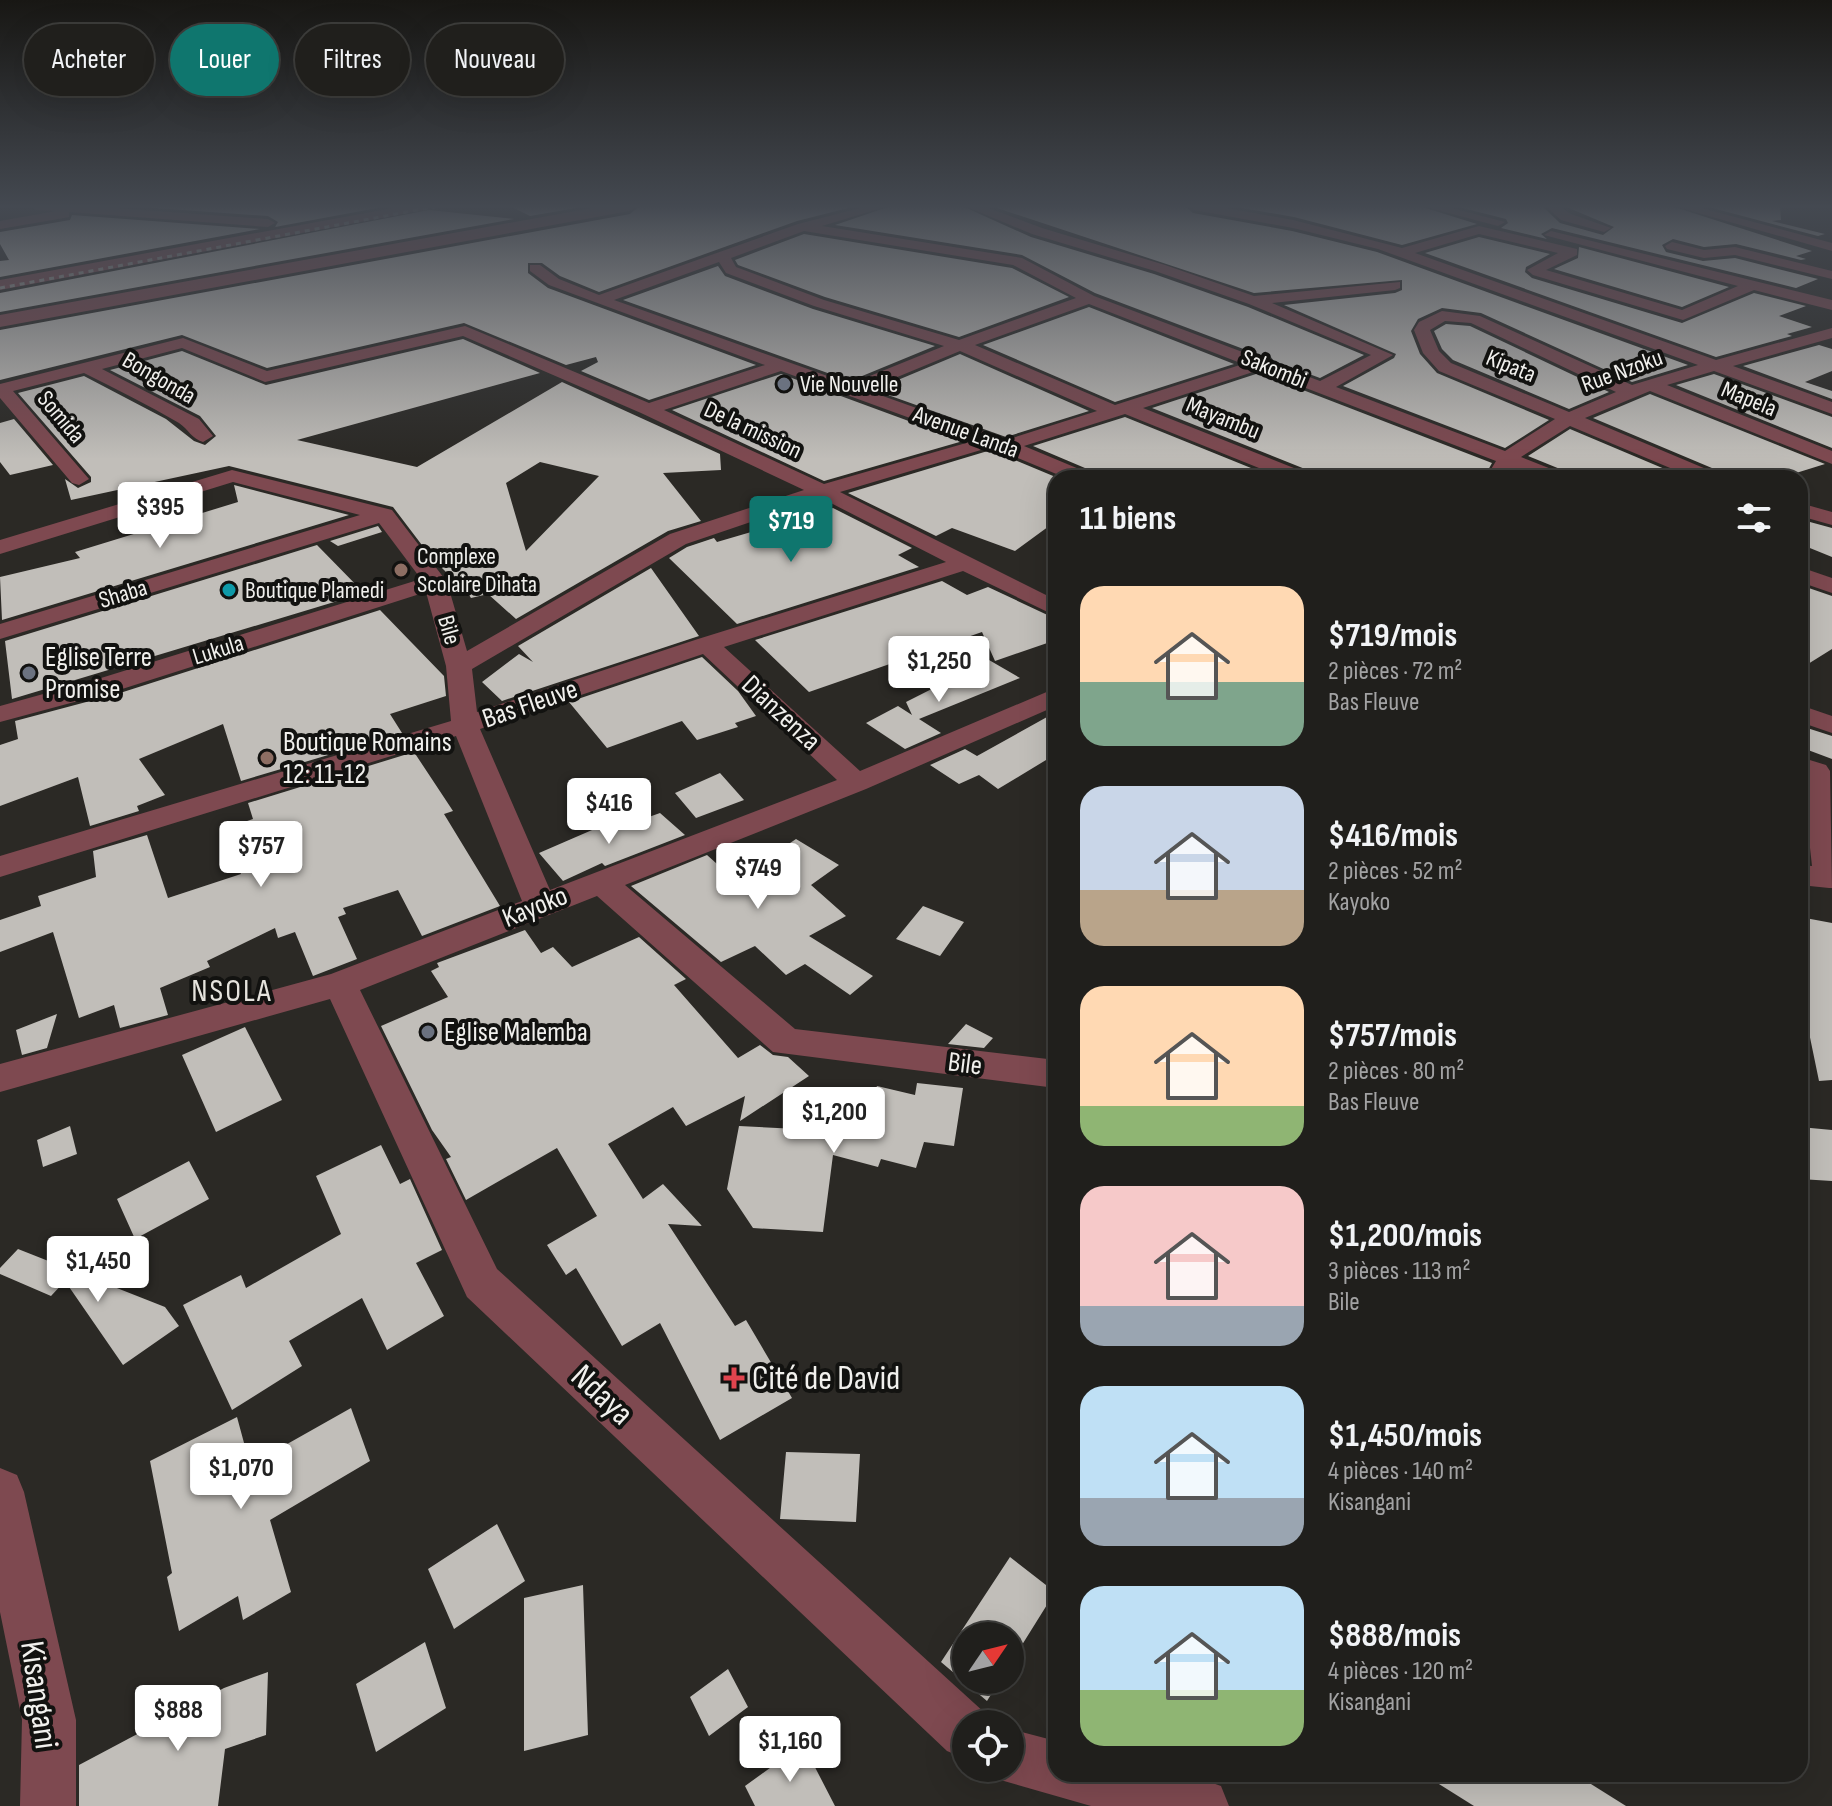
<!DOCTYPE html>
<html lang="fr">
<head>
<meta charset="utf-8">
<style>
	body { margin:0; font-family:"Sofia Sans Condensed",sans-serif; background:#282725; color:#f1f3f6; height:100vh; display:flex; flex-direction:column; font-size:30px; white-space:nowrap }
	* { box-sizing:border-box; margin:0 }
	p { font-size:26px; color:#a2a2a3 }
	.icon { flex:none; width:44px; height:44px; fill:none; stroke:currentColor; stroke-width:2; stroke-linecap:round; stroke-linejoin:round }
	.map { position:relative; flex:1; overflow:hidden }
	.panel { position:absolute; left:1048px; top:470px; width:760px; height:1312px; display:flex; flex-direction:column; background:#201f1c; border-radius:24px; box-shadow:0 8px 32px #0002,0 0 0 2px #3d3d3b }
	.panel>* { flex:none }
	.banner { position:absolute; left:24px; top:24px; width:760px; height:72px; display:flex; gap:16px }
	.needle { width:52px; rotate:55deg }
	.buttons { position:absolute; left:952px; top:1622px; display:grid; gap:16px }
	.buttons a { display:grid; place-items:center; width:72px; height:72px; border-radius:50%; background:#201f1c; box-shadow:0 8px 32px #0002,0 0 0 2px #3d3d3b; font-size:40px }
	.price { position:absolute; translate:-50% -68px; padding:0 18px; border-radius:8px; background:#fff; color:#222; font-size:26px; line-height:52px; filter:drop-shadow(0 2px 4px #0008) }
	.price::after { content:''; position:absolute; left:50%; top:48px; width:24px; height:18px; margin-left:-12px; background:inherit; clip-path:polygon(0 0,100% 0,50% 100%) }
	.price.active { background:#0f766e; color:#fff }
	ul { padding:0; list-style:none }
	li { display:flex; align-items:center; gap:24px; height:200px; padding:0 32px }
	li span { display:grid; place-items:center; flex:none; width:224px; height:160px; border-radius:24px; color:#555 }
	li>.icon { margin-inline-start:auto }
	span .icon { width:96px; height:96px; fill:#fffc; stroke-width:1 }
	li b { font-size:34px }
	h2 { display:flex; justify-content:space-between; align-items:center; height:96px; padding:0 32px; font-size:34px }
	.tag { padding:0 28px; border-radius:36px; background:#201f1c; box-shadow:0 8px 32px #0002,0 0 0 2px #3d3d3b; font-size:28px; line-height:72px }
	.tag.active { background:#0f766e; color:#fff }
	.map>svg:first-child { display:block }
</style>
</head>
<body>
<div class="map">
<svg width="1832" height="1806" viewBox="0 0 1832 1806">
	<rect width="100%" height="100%" fill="#2b2925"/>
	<path fill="#c1beb9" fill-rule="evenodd" d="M127,206H388L275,227L278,222L268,216Z
		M510,206H587L530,216Z
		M640,206H856L797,221L599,292L560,276L542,263H528V273L548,288L756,365L649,400L581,371L598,362L596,357L566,365L464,323L267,368L182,335L0,380V330L630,214Z
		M891,206H962L1031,237L1154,274L1248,307L1364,355L1320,378L1274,361L1270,356H1262L1095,293L1022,255L835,225Z
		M991,206H1185L1193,213L1292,231L1377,252L1688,365L1632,382L1481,313L1442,308L1418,319L1411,331L1420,354L1437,373L1549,420L1505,448L1343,386L1394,358L1396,354L1284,305L1395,293L1402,290V280L1254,293Z
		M1231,206H1419L1477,224L1402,245L1294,217Z
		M1455,206H1542L1560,223L1603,235L1614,227L1564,206H1671L1812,251L1796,256L1806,259L1801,260L1736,244L1704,247L1673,239L1662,245L1666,252L1703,261L1735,258L1818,279L1796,288L1552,228L1541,234L1547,239L1501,228L1508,223L1506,219Z
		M1705,206H1780L1781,220L1772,221L1825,234L1818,236Z
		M429,210L514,219L0,312V293Z
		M72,215L260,229L0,277V261L9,260L0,244V232L70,220Z
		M804,234L1012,268L1069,297L959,337L825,297L738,265L735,260Z
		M1479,237L1550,254L1526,267L1525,272L1532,278L1682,323L1754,293L1806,306L1779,316L1812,327L1787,334L1792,336L1716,357L1425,253Z
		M1579,247L1729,287L1682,307L1554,269L1578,258Z
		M718,266L725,276L813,309L935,346L850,381L623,300Z
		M1089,307L1234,364L1115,402L983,345Z
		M1446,324L1470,326L1609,392L1569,409L1453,360L1442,349L1434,331Z
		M463,339L540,373L297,440L417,467L562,382L720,454L721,470L663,473L701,521L668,531L516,619L488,594L471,598L458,578L453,579L431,557L393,507L229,466L71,500L65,479L78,488L91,482V477L18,393L84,376L166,419L194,441L205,445L216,436L200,416L110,370L182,351L266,385ZM540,462L599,476L526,551L506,483Z
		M1819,345L1832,349V371L1805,382L1832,391V399L1743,366Z
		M960,354L1089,411L1006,437L874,390Z
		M1259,373L1492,463L1487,472L1496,478H1315L1310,471L1152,408Z
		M781,374L963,441L824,481L672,410Z
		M1714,374L1832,417V448L1676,385Z
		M1650,394L1825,464L1780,478H1724L1719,471L1593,418Z
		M1125,417L1276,478H1097L1092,471L1033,446Z
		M14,419L53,465L10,475L0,462V423Z
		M1570,429L1686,478H1570L1565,471L1528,456Z
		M991,450L1058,478L1056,521L1015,551L952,528L936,536L848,493Z
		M234,485L349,515L2,620L0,577L80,558L75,552L238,502Z
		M833,508L912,548L898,555L919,567L737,624L669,558L687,547L714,538L717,542Z
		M1810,522L1832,528V557L1800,544V527Z
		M378,526L382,532L338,546L330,541Z
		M317,545L364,593L12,699L5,641Z
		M651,568L699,636L502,701L482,682L519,654L533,662L518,646Z
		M942,581L967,595L988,587L1056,619V640L995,661L982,632L809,692L755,640Z
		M1800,585L1832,596V649L1800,669Z
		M380,610L444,676L446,696L390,714L402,733L241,781L223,724L139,759L165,795L137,806L139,811L90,826L78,777L0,806V745L18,739L15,721L120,693Z
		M702,657L738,691L756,716L735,723L738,727L697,740L682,721L607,748L569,702Z
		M989,660L1020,678L919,719L941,733L905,749L866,723L898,706L912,715L906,702Z
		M1056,712V754L998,789L979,775L959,784L930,765L965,749L977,756Z
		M1804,727L1832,736V759L1800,747V732Z
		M414,752L453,811L444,814L500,906L422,936L398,890L343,908L346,914L338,917L357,959L313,976L295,932L278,938L275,928L207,961L210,967L160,988L168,1015L120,1028L114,1005L79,1018L53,932L0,952V920L41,906L38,896L96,877L93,851L147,835L168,898L241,874L221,830L253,819L248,803Z
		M720,773L744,800L696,818L675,793Z
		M660,813L685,835L605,866L602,863L563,881L539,853L599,827L604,833Z
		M796,839L839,865L811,885L846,916L809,936L873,976L850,995L805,964L786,975L755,946L721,962L631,886L707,855L735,880Z
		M923,906L964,922L940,956L896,939Z
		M1800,917L1832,923V1080L1819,1081L1800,989Z
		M525,930L541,953L553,947L572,967L639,937L686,979L674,985L738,1058L760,1045L773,1055L788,1057L809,1076L740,1121L745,1096L686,1126L673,1107L608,1144L643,1199L663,1184L702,1226L668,1224L735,1326L746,1320L792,1398L720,1440L660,1323L622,1346L576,1268L566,1275L547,1245L597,1216L557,1148L466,1200L446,1159L451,1157L432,1130L381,1026L448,997L431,971L439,967L437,963Z
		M57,1014L47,1048L22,1055L16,1030Z
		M966,1024L993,1038L984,1048L948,1044Z
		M245,1027L282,1100L216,1132L182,1055Z
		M917,1083L963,1088L954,1146L924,1142L916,1168L881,1159L878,1167L833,1155L823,1232L753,1228L727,1189L739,1126L858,1132L877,1086L915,1095Z
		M70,1126L77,1154L43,1167L37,1140Z
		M1800,1127L1832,1130V1181L1800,1179Z
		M381,1145L400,1184L410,1179L442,1250L416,1263L444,1316L387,1350L362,1298L289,1341L302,1366L232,1410L183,1305L241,1275L246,1288L341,1234L316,1176Z
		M189,1161L209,1199L135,1239L117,1199Z
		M18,1249L165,1307L179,1326L123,1365L65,1281L51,1296L0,1274V1268Z
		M351,1408L370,1461L270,1520L291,1592L243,1620L238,1596L179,1631L167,1577L172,1573L150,1461L237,1417L250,1465Z
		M786,1452L860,1454L856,1522L780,1519Z
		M497,1524L525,1581L454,1629L428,1569Z
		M1010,1557L1055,1592L1010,1664V1636H966V1680H1000L987,1701L941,1662Z
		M583,1585L588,1735L524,1751V1598Z
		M425,1642L446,1708L376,1752L356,1684Z
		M728,1669L748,1707L709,1736L690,1697Z
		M268,1672L266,1735L225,1749L218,1806H79V1765L224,1688Z
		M803,1744L835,1806H755L745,1786Z
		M1423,1774H1575L1626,1806H1474Z"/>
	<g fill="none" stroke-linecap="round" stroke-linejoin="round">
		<path fill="#7e4950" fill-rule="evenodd" d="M30,206H87L268,219L275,223L268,227L69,212V217L64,218L0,229V221L56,211L36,210Z
			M404,206H430L424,210L0,290V280Z
			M868,206H888L822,226L1022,258L1094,296L1261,359H1270L1272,363L1320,381L1371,355L1249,304L1155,271L1032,234L965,206H983L1042,228L1165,265L1254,296L1400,282V288L1395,290L1272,303L1393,355L1336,387L1505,451L1555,419L1439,371L1423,353L1414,330L1419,322L1442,311L1480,316L1632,385L1698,365L1378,249L1293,228L1194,210L1188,206H1215L1293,220L1402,248L1479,226L1577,249V255L1546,270L1682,310L1738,286L1544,235L1551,231L1832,300V310L1754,290L1683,320L1533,275L1527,270L1558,253L1479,234L1415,253L1716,360L1832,328V338L1733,366L1832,402V414L1714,371L1667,385L1832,451V464L1650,391L1585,418L1718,474L1721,478H1694L1570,426L1521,457L1564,474L1567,478H1539L1512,468L1507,475L1500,477L1490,471L1496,461L1259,370L1143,408L1309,474L1312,478H1284L1125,414L1024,446L1091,474L1094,478H1066L991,447L840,492L1056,600V616L963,571L724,647L860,771L1056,688V706L866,789L625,885L795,1029L1056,1060V1088L773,1052L597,896L360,990L497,1269L985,1713L990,1724H966V1759L947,1751L467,1297L330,999L0,1092V1064L331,974L522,901L456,736L0,877V856L451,721L446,666L426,592L119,690L0,722V706L101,678L421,579L379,523L0,639V624L360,515L233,482L0,554V540L232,470L392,510L447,582L467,651L670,534L804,490L641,413L463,336L265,382L182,348L102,369L199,419L213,436L203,442C192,439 188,429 179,423C148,405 116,389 84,373L13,391L89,479L79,485L72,483L0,398V384L183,338L267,371L465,326L649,403L765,365L549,285L530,271V265H540L559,279L599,295L798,224ZM804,231L1013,265L1076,298L959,340L824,300L736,267L731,258ZM719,262L726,273L814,306L944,346L850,384L614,300ZM1089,304L1243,364L1115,405L975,345ZM1445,321L1471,323L1616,392L1569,412L1451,363L1439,351L1430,330ZM960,351L1097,411L1006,440L866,390ZM781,371L973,441L824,484L664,410ZM821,498L946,562L698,639L477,712L472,669L686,544ZM703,654L837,780L550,890L480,729Z
			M1422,206H1444L1505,222L1498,226Z
			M1545,206H1559L1571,214L1611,228L1604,232L1561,220Z
			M1674,206H1694L1832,243V251Z
			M1672,242L1704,250L1735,247L1832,271V279L1735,255L1704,258L1667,249L1665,246Z
			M1800,503L1832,512V525L1800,516Z
			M1800,567L1832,578V593L1800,582Z
			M1800,705L1832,716V733L1800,722Z
			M1800,757L1826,765L1830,771L1832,888H1829L1800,885V865L1812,866Z
			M0,1468L17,1475L24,1492L76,1720V1806H20L22,1720L0,1612Z
			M1010,1729L1056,1741V1774H1187L1221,1786L1229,1806H1091L990,1777L987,1768H1010Z"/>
		<path fill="#7e4950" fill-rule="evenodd" d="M603,206H637L629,211L0,327V315Z"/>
		<path stroke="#9b9a96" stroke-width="3" stroke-dasharray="5 5" stroke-linecap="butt" d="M0,288L439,206"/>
	</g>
	<linearGradient id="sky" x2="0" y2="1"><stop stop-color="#181714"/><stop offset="0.45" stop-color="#444951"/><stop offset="1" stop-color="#444951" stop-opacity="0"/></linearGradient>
	<rect width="1832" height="459" fill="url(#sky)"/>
	<g fill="#6b7280" stroke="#121210" stroke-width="3">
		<circle cx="784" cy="384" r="8"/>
		<circle cx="29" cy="673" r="8"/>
		<circle cx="428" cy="1032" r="8"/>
	</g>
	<g fill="#8d6e63" stroke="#121210" stroke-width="3">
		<circle cx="401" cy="570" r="8"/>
		<circle cx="267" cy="758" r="8"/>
	</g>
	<circle fill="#0f9aa8" stroke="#121210" stroke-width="3" cx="229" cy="590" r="8"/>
	<path fill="#e0444e" stroke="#121210" stroke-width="3" d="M730 1366h8v8h8v8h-8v8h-8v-8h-8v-8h8z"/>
	<g text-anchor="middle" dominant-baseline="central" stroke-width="8" stroke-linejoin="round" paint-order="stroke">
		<g font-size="24" fill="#f1f0ed" stroke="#121210">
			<text transform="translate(1511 366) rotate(22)">Kipata</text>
			<text transform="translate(1274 369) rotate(22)">Sakombi</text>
			<text transform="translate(1622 371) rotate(-20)">Rue Nzoku</text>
			<text transform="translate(159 378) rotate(30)">Bongonda</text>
			<text transform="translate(1749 399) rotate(22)">Mapela</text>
			<text transform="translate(61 417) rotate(50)">Somida</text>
			<text transform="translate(1223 418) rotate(22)">Mayambu</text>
			<text transform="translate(753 430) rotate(25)">De la mission</text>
			<text transform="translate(966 432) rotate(20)">Avenue Landa</text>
			<text transform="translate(123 594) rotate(-17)">Shaba</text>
			<text transform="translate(449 630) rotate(74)">Bile</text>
			<text transform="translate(218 650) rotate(-17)">Lukula</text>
		</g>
		<g font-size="24" fill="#f1f0ed" stroke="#121210" text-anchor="start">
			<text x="800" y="384">Vie Nouvelle</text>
			<text x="417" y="556">Complexe<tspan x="417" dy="28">Scolaire Dihata</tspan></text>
			<text x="245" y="590">Boutique Plamedi</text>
		</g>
		<g font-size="28" fill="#f1f0ed" stroke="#121210" text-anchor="start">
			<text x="45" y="657">Eglise Terre<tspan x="45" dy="32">Promise</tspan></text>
			<text x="283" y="742">Boutique Romains<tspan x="283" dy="32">12: 11-12</tspan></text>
			<text x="444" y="1032">Eglise Malemba</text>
		</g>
		<g font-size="28" fill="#f1f0ed" stroke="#121210">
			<text transform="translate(530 704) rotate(-19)">Bas Fleuve</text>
			<text transform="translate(781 713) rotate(43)">Dianzenza</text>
			<text transform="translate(535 907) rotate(-22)">Kayoko</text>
			<text transform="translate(965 1064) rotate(7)">Bile</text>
		</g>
		<g font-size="32" letter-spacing="2" fill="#e5e3dd" stroke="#121210">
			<text x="232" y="991">NSOLA</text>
		</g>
		<g font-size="34" fill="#f1f0ed" stroke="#121210" text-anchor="start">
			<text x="752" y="1378">Cité de David</text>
		</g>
		<g font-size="34" fill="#f1f0ed" stroke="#121210">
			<text transform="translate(602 1395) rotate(43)">Ndaya</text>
			<text transform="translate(39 1695) rotate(82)">Kisangani</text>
		</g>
	</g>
</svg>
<div class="buttons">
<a><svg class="needle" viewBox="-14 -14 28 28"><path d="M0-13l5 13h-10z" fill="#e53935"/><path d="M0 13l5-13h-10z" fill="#a2a2a3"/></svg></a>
<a><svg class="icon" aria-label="locate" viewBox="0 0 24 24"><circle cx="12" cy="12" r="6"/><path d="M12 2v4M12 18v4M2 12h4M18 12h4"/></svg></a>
</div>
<b class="price" style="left:160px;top:550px">$395</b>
<b class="price active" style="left:791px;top:564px">$719</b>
<b class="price" style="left:939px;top:704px">$1,250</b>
<b class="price" style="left:609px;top:846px">$416</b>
<b class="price" style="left:261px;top:889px">$757</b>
<b class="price" style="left:758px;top:911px">$749</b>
<b class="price" style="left:834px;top:1155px">$1,200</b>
<b class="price" style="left:98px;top:1304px">$1,450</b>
<b class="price" style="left:241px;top:1511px">$1,070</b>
<b class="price" style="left:178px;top:1753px">$888</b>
<b class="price" style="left:790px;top:1784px">$1,160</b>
<div class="banner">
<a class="tag">Acheter</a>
<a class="tag active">Louer</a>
<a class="tag">Filtres</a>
<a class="tag">Nouveau</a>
</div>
<section class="panel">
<h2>11 biens<svg class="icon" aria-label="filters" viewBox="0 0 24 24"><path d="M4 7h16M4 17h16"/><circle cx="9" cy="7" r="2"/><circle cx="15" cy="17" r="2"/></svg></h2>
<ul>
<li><span style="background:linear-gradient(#ffd9b3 60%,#7fa58c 0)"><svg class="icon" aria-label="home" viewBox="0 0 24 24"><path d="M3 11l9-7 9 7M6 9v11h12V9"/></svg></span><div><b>$719/mois</b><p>2 pièces · 72 m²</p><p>Bas Fleuve</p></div></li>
<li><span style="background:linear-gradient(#c9d6e8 65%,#b9a48a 0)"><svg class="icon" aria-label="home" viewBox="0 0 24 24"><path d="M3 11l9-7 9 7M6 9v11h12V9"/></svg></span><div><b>$416/mois</b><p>2 pièces · 52 m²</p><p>Kayoko</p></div></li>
<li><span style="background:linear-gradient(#ffd9b3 75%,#8fb573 0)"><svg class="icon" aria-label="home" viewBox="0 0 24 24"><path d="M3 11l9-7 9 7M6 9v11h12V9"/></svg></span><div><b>$757/mois</b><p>2 pièces · 80 m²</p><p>Bas Fleuve</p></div></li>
<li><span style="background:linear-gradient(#f6c9c9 75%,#9aa5b1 0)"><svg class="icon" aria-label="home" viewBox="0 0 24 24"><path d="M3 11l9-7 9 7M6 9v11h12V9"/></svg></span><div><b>$1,200/mois</b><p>3 pièces · 113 m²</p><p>Bile</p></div></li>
<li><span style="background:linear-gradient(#bfe0f5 70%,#9aa5b1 0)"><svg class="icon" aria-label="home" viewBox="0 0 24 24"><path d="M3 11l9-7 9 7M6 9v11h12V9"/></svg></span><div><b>$1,450/mois</b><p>4 pièces · 140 m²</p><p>Kisangani</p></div></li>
<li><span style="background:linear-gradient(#bfe0f5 65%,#8fb573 0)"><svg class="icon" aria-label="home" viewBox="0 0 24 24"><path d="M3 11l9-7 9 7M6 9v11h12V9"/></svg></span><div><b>$888/mois</b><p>4 pièces · 120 m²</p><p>Kisangani</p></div></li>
</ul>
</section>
</div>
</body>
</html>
